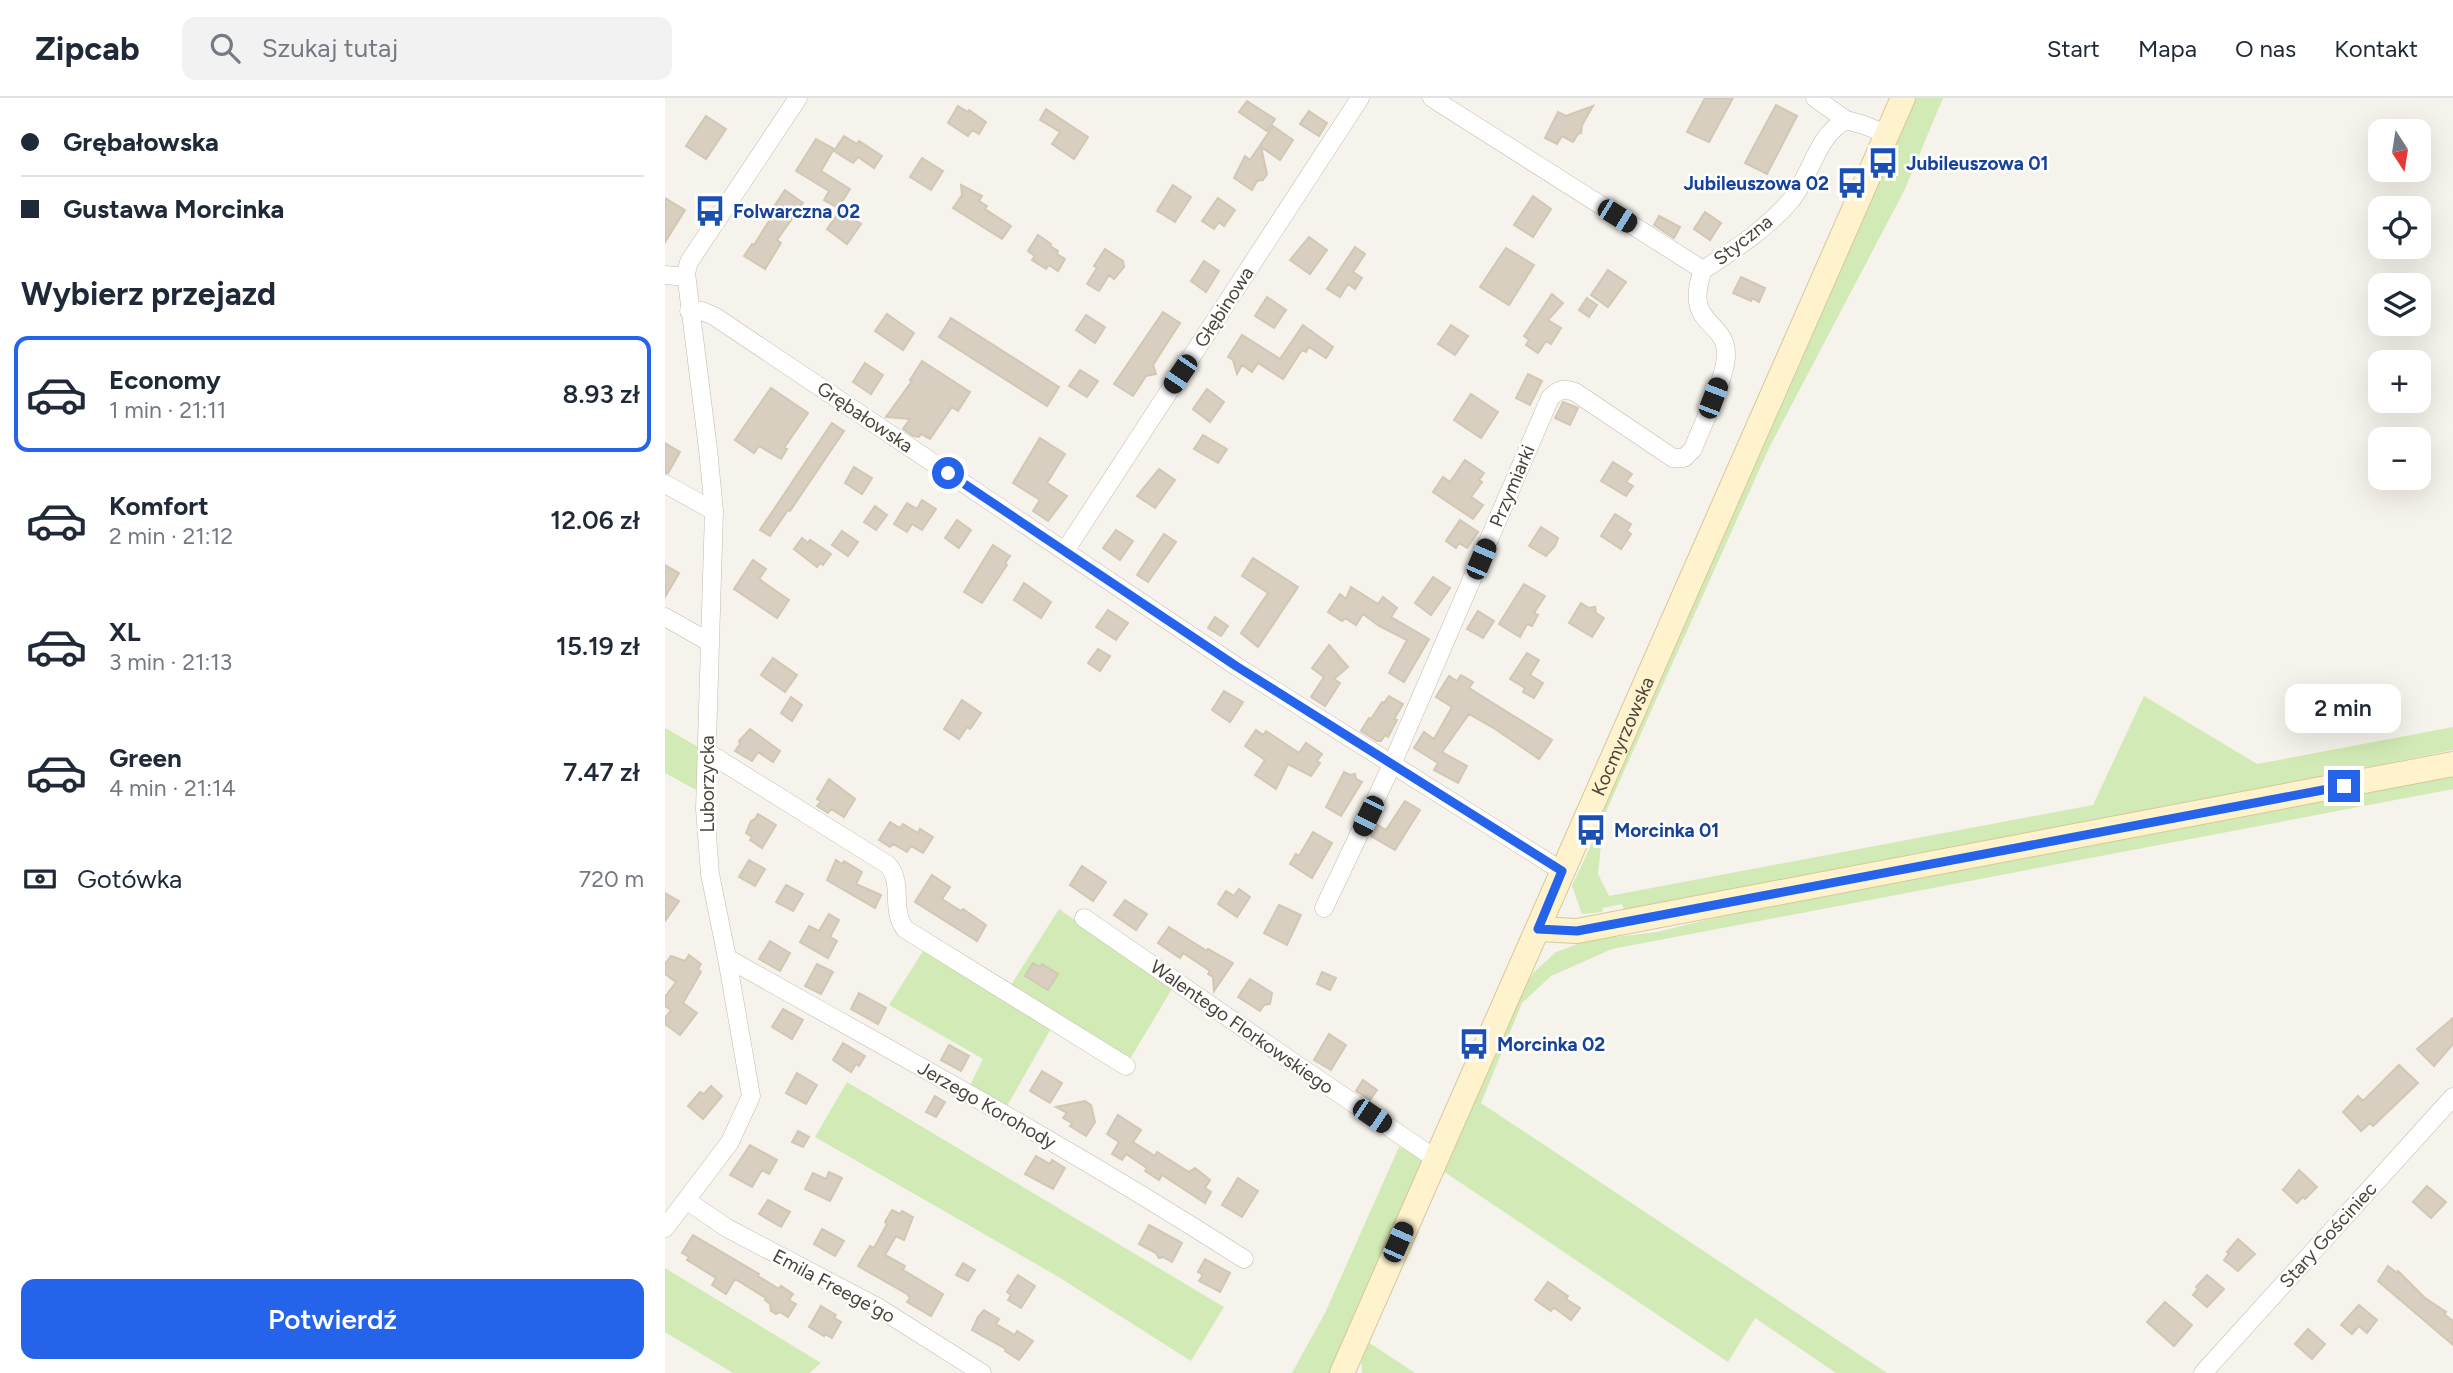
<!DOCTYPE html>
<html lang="pl">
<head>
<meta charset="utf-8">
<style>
  :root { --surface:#fff; --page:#f2f2f3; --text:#1f2937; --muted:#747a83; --line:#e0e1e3; --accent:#2563eb }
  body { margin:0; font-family:Figtree,sans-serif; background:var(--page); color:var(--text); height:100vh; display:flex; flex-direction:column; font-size:26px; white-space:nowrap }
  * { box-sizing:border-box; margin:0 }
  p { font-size:23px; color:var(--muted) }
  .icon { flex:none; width:38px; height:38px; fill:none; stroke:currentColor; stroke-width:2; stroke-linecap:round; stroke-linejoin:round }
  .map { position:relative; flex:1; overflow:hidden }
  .drawer { display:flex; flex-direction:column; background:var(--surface); width:665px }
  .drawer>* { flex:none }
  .hud { display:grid; align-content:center; height:154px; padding:0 21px; background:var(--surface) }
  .needle { width:46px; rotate:168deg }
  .fabs { position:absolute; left:1703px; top:21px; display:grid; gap:14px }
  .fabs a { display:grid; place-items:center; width:63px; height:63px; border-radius:14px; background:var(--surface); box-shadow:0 7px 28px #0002; font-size:35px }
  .end { position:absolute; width:32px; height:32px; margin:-16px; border:9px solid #2563eb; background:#fff; box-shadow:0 0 0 4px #fff }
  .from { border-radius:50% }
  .bubble { position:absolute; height:49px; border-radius:14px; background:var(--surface); box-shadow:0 7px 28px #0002; font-size:23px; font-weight:600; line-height:49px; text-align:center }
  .car { position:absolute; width:21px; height:42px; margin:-21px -10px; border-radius:9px; box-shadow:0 0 5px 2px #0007; background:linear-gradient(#222 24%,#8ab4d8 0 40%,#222 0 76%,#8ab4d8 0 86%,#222 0) }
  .hud b { display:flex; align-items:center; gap:24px; height:66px; font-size:26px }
  .hud b+b { border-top:2px solid var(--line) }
  .hud i { width:18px; height:18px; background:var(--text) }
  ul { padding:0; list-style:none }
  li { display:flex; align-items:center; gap:21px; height:116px; margin:0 14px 10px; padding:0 7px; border:4px solid transparent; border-radius:14px }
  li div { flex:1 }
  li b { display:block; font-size:26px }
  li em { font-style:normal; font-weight:600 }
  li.current { border-color:var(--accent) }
  li>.icon { width:63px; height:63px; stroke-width:1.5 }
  h2 { padding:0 21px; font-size:32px; line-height:84px }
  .pay { display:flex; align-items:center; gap:18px; height:77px; padding:0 21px; font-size:26px }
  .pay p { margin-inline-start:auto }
  .button { display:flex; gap:14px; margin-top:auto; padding:14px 21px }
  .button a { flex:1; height:80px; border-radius:14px; background:var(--accent); color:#fff; font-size:28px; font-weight:600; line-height:80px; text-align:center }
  header { display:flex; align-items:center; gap:42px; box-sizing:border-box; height:98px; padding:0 35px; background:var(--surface); border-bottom:2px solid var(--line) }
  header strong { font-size:33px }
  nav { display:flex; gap:38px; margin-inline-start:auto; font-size:24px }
  .search { width:490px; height:63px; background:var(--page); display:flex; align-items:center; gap:18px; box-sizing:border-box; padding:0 24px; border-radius:14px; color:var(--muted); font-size:26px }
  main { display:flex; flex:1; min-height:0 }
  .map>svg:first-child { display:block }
  .green { fill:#d2eab5 }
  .building { fill:#d8cfc1; stroke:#d3c7b4; stroke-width:2 }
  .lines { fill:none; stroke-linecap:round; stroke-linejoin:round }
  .street-casing { stroke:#c2bbae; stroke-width:19 }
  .secondary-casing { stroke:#d6c79b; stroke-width:26 }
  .street { stroke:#fff; stroke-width:18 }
  .secondary { stroke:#fff3cd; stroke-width:24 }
  .route { stroke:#2563eb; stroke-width:9 }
  .labels { text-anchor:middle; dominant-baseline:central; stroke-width:5; stroke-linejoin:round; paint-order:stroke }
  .transit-label { font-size:19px; font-weight:bold; fill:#164399; stroke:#fff; text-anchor:start }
  .street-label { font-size:19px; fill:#4b4439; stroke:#fff }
</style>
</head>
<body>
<header>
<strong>Zipcab</strong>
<div class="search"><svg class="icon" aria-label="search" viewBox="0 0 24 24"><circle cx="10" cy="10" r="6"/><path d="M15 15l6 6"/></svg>Szukaj tutaj</div>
<nav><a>Start</a><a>Mapa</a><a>O nas</a><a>Kontakt</a></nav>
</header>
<main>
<section class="drawer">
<div class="hud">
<b><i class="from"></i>Grębałowska</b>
<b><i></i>Gustawa Morcinka</b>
</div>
<h2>Wybierz przejazd</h2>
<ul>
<li class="current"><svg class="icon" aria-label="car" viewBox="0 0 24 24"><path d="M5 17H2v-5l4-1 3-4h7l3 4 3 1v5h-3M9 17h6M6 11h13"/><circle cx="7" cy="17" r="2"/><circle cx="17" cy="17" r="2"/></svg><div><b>Economy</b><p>1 min · 21:11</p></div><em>8.93 zł</em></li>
<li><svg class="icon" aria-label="car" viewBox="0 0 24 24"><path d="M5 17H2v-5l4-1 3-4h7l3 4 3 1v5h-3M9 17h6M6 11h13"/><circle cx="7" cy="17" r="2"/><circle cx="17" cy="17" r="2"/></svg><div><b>Komfort</b><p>2 min · 21:12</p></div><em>12.06 zł</em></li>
<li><svg class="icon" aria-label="car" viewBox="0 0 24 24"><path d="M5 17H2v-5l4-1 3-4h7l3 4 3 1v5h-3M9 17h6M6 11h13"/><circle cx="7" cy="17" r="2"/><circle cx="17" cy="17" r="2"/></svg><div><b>XL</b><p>3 min · 21:13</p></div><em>15.19 zł</em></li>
<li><svg class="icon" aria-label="car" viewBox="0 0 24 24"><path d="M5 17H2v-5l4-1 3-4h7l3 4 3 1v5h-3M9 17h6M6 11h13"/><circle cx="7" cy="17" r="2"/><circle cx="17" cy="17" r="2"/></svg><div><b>Green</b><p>4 min · 21:14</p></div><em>7.47 zł</em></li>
</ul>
<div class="pay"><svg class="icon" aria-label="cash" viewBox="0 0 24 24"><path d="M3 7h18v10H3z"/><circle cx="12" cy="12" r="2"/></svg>Gotówka<p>720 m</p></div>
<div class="button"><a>Potwierdź</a></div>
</section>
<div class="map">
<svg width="1788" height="1275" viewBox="0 0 1788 1275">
  <rect width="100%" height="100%" fill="#f6f3ec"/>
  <!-- green -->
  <path class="green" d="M1247,0H1278L1239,93L1104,350L939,718L933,776L944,798L1428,707L1479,598L1592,666L1788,629V652L1417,727L959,813L957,806L938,810L937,814L917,816L907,788L939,719L937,716Z
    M0,630L35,650L33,693L0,675Z
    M1788,675V691L947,851L886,878L857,905L816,1005L1222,1275H1171L1090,1220L1063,1264L778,1073L848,910L868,875L891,854L924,842L992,834L1107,806Z
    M394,811L507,891L465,961L346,887Z
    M258,853L388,927L341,1010L304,989L318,961L224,907Z
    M182,984L559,1209L526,1263L392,1178L150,1039Z
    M734,1049L759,1059L665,1275H627L660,1215Z
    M0,1170L156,1265L144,1275H68L0,1234Z
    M703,1244L750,1275H697L696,1259Z"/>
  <!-- building -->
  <path class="building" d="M1040,0H1068L1044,44L1022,34Z
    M582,3L610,21L602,33L574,14Z
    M1111,7L1132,18L1102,76L1080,65Z
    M293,8L303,14L304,12L321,24L314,36L307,32L303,38L283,25Z
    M928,8L917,27L916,35L913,36L908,44L897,38L892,46L880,40L893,14L901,18Z
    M381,11L423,39L409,61L387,46L395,34L375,22Z
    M644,13L662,25L654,38L635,26Z
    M41,18L61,31L41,61L21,48Z
    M608,28L628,42L615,62L596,49L602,76L598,82L592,83L587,92L569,80L580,58L585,62Z
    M179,38L192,46L194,43L217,58L209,70L193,59L188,65L169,53Z
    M151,41L169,51L156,73L185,91L173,110L159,102L164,93L131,73Z
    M257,60L278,73L266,92L245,79Z
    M296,87L317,98L314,103L322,108L320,111L346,128L337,141L288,110L297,97Z
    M508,87L526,99L510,124L492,113Z
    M120,92L138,105L112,142L116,145L100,171L79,158L87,146L89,147L109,115L106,113Z
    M868,98L886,111L868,139L849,127Z
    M0,100L20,112L0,144Z
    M553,100L570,112L559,128L554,124L549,131L537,123Z
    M176,112L196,126L182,146L162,131Z
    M1040,114L1056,125L1045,142L1029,131Z
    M994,118L1015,129L1009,140L989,127Z
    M373,137L386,146L385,148L393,153L392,156L400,161L393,173L384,167L381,171L367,162L370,158L363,153Z
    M644,139L662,152L645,176L625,162Z
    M690,149L700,156L688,174L697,180L690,191L683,186L675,199L662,191Z
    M841,150L869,167L844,207L815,189Z
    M440,151L458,163L459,169L449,181L444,177L434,193L422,186L432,170L429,168Z
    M539,163L554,173L541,194L526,183Z
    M943,172L961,184L943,209L926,197Z
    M1076,179L1100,190L1094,204L1087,200L1086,203L1068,195Z
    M887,196L898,205L883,222L896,230L886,246L881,243L873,255L861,247L864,242L859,238Z
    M602,199L621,212L609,230L590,218Z
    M922,200L932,207L924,219L914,212Z
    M498,214L515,225L488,267L491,276L481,278L468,298L449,286Z
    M222,216L249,235L238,252L210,233Z
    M421,217L440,229L430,245L411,232Z
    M286,220L394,289L382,308L274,239Z
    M638,227L668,249L661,260L644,249L641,254L637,252L618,281L593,265L587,274L577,267L572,276L568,262L563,259L577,237L615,261Z
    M786,227L803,238L790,257L773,246Z
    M257,263L305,294L293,313L287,309L265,341L256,336L254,339L248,338L238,331L245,321L221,319L247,283L245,282Z
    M200,265L218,277L206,296L188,284Z
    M415,272L433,283L422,299L404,288Z
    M863,276L877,283L865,307L851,300Z
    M106,290L143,315L119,350L122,351L116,361L94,348L89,355L70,342Z
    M542,291L559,304L545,324L528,311Z
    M806,296L833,314L816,340L789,322Z
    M898,304L913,310L905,327L890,320Z
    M167,325L179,333L125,413L123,412L105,438L95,432Z
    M538,337L562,351L553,365L529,351Z
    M375,340L400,356L382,385L402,398L383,423L368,413L375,402L348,385Z
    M0,345L15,354L3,375H0Z
    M800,362L819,375L814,382L817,384L806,399L818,407L808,421L768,394L778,379L785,384Z
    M948,364L967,376L961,384L968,388L961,398L936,383Z
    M189,369L207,380L197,396L180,385Z
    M494,371L510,382L490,410L472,398Z
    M257,402L271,411L257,432L247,426L242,434L229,426L242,405L252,411Z
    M210,408L222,417L211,432L199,424Z
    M950,416L966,426L962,433L966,436L956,451L936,438Z
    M292,422L306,432L294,450L280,440Z
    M795,422L813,434L802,450L794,445L791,450L781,443Z
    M876,429L893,440L890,448L881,458L864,448Z
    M451,432L468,443L455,462L438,450Z
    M177,433L193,444L183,458L167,447Z
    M499,436L511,444L483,484L472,477Z
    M137,440L143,445L145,442L166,456L158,467L155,465L152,469L129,451Z
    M328,447L345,458L340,465L342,467L317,505L299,494Z
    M588,460L633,489L593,549L576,535L603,495L577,478Z
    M88,462L101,471L94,481L124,502L112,520L69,491Z
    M0,467L14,475L0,499Z
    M768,479L785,490L766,517L750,505Z
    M359,485L386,504L376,520L349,502Z
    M859,486L880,498L869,515L873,517L867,528L862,526L855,539L834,526Z
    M686,489L713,506L718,499L732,510L726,519L764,541L739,584L724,575L742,542L714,528L698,516L691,527L680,520L677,523L663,514L675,496L681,501Z
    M916,505L924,510L930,509L931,515L939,520L927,539L904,525Z
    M443,512L463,525L451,542L431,529Z
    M813,513L829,523L818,540L802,531Z
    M550,519L563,528L556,538L543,530Z
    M664,547L683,569L669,581L675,585L660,608L646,599L659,579L647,570Z
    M433,551L445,558L435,573L423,565Z
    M862,555L874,562L865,577L878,585L869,600L858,594L860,590L845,581Z
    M108,560L132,577L120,594L96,577Z
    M796,577L808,584L804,590L887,642L874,661L830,631L804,616L777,654L802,668L793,685L769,672L773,665L749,650L759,634L769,641L787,609L771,599L784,578L792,583Z
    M559,593L578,604L565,624L547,612Z
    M724,598L738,606L729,621L732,622L723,639L720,637L716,643H712L696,633L704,620L706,621L717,604L719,605Z
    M126,599L137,607L127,623L116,615Z
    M297,602L316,615L305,631L302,629L294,641L279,631Z
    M85,631L115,653L108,664L93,654L87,663L70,653L75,646L74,643Z
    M591,632L598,637L601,633L634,655L641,645L657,656L652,663L655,665L646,678L623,666L611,691L590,677L600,662L580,648Z
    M679,674L685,677L690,676L691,681L697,684L676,718L661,709Z
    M164,681L190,701L179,719L166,711L163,715L152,708L156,703L152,701Z
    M740,703L755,712L730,752L706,738L711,726L721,732Z
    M93,716L111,727L97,750L85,742L87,739L81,735L86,723L90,721Z
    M225,724L235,730L238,726L253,735L255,731L268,739L258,755L246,748L242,754L228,746L225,749L214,742Z
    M648,734L667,745L647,780L625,766L631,756L634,758Z
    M84,762L100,771L90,788L74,779Z
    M171,762L177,766L179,763L197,774L191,786L216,797L210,810L162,782Z
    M417,768L441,784L428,803L405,787Z
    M267,777L285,789L277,801L296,813L298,811L321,827L312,843L250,804Z
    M121,787L138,796L128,813L111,804Z
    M574,791L585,799L572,819L553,806L561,793L569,798Z
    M0,795L14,803L0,823Z
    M460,802L482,816L471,832L449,817Z
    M614,807L636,817L622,847L599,835Z
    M164,816L174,822L165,839L172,843L163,860L135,844L144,828L154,833Z
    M504,829L542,853L543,851L568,865L549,893L548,879L543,876L545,873L518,855L515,860L493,845Z
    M105,843L125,855L115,873L94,861Z
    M24,857L36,866L33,871L36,874L18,905L32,915L15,937L0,926V920L6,912L0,908V899L11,884L0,876V866L6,858L20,863Z
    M368,865L375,869L377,866L393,876L383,892L360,878Z
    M152,866L168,874L156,896L140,888Z
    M657,874L671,880L665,892L652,886Z
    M585,881L607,895L605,906L599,907L595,913L573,899Z
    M194,895L221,910L213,926L186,911Z
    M118,911L138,922L127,941L107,929Z
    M1788,920V946L1769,968L1752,951Z
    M664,936L681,947L666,972L649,962Z
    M178,945L200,958L194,968L191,966L186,974L168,962Z
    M284,947L304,958L296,973L276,962Z
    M1734,967L1753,985L1708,1028L1705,1025L1696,1033L1678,1014L1693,998L1698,1003Z
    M377,973L397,985L385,1005L365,993Z
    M132,975L152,987L141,1006L121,995Z
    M698,982L712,992L705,1002L691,993Z
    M46,988L57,998L38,1021L23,1008L35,994L39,996Z
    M270,998L280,1004L271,1019L261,1014Z
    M420,1003L426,1007L430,1024L421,1038L405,1028L407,1025L398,1020L402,1015L391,1009Z
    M453,1017L476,1032L468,1044L490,1058L492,1054L524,1074L530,1070L545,1082L540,1090L546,1094L540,1105L497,1077L494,1082L480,1073L482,1070L461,1056L457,1062L447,1056L454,1044L442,1036Z
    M133,1033L144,1039L138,1049L127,1044Z
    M85,1047L112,1062L104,1076L97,1072L87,1089L65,1077Z
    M371,1058L385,1066L387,1062L400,1070L388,1091L360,1076Z
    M1634,1072L1652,1089L1640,1101L1638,1099L1632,1105L1618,1092Z
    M164,1074L177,1080L165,1103L140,1091L148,1075L161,1081Z
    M573,1080L593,1093L577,1119L557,1107Z
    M1762,1088L1781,1104L1766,1120L1748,1104Z
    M103,1102L125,1114L116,1129L94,1116Z
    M227,1112L235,1116L237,1113L248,1119L239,1142L231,1138L220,1157L240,1168L238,1172L278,1196L266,1218L242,1204L245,1200L242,1196L193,1168L205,1148L209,1150L222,1126L220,1124Z
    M484,1127L517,1145L507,1164L498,1159L494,1160L491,1155L474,1146Z
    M157,1131L179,1143L170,1158L149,1146Z
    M28,1137L94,1176L93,1178L114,1191L116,1188L128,1196L124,1202L131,1206L123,1219L115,1214L111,1216L106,1213L105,1206L100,1202L101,1200L70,1181L61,1196L47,1187L51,1180L22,1162L24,1159L17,1155Z
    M1573,1141L1590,1156L1573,1173L1559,1162L1564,1155L1562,1154Z
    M540,1161L565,1175L555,1194L534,1183L538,1177L533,1174Z
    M298,1165L310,1172L303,1183L291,1177Z
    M1723,1168L1732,1175L1733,1173L1760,1200L1781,1214L1779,1216L1788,1223V1247L1713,1183Z
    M353,1177L370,1188L356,1210L343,1202L346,1197L342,1194Z
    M1542,1177L1559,1191L1542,1209L1528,1197L1533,1191L1531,1189Z
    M883,1184L903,1198L901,1201L915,1210L906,1222L891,1211L888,1210L886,1213L870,1202Z
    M1500,1204L1527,1227L1509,1248L1482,1224Z
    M1694,1207L1712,1222L1702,1235L1694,1228L1687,1236L1676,1227Z
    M156,1208L171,1217L169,1220L176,1224L167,1240L160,1236L159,1238L144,1229Z
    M319,1212L334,1221L331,1226L350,1237L352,1233L368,1243L354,1262L340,1253L341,1251L307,1232L313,1219Z
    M1643,1231L1660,1246L1647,1261L1630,1246Z"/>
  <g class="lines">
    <defs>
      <path id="street" d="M767,0L1038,172C1070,151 1102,131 1127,101C1146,77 1152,37 1181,22
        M1150,0L1181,22L1199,27L1221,36
        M0,177L20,179
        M24,213H37L49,218L571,568L897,773
        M0,386L49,413
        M400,453L695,0
        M0,519L44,544
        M42,654L223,767C239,785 225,812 240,831L461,968
        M659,810L725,671L885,300C894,291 899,290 910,294L1008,360H1019L1028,351C1037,327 1059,284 1061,259C1063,220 1017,230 1038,172
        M419,820L638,971L771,1061
        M62,860C236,958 411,1053 579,1161
        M21,1102L62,1130L214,1210L317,1275
        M0,1130L65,1044L86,998L62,860L45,776L40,711L49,413L43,351L21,175L24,164L133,0
        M1538,1275L1788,999"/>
      <g id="secondary">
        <path d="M873,831L912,833L1788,666"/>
        <path id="s1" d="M677,1275L1238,0"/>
      </g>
    </defs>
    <!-- street casing -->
    <use href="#street" class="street-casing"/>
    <!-- secondary casing -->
    <use href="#secondary" class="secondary-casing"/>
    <!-- street -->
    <use href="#street" class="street"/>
    <!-- secondary -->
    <use href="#secondary" class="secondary"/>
  </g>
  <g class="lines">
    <!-- route -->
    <path class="route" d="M283,375L571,568L897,773L873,831L912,833L1679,688"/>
  </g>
  <!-- icons -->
  <defs>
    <symbol id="bus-bare" viewBox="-9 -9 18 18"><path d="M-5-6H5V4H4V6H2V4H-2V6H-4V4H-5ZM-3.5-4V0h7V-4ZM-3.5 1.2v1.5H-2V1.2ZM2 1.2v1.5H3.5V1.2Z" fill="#1a4fb4" stroke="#fff" stroke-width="2.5" paint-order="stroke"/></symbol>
  </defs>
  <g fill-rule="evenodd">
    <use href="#bus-bare" x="1196" y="43" width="44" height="44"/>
    <use href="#bus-bare" x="1165" y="63" width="44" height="44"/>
    <use href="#bus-bare" x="23" y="91" width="44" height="44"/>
    <use href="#bus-bare" x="904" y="710" width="44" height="44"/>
    <use href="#bus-bare" x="787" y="924" width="44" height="44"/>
  </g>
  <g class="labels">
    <!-- transit labels -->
    <g class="transit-label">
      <text x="1241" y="65">Jubileuszowa 01</text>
      <text x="1164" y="85" text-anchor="end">Jubileuszowa 02</text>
      <text x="68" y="113">Folwarczna 02</text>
      <text x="949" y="732">Morcinka 01</text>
      <text x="832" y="946">Morcinka 02</text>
    </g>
    <!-- street labels -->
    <g class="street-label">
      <text transform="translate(1078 142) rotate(-38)">Styczna</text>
      <text transform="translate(559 209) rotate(-57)">Głębinowa</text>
      <text transform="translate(200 319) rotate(34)">Grębałowska</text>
      <text transform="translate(847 388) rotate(-67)">Przymiarki</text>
      <text stroke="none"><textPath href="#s1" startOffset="696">Kocmyrzowska</textPath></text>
      <text transform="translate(42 686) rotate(-90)">Luborzycka</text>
      <text transform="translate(577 929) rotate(35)">Walentego Florkowskiego</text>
      <text transform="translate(322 1007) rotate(30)">Jerzego Korohody</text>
      <text transform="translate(1663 1137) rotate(-48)">Stary Gościniec</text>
      <text transform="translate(169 1188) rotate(28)">Emila Freege'go</text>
    </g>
  </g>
</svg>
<div class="fabs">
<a><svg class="needle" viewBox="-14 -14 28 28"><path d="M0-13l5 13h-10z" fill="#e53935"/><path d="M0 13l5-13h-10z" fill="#747a83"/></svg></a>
<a><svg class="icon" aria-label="locate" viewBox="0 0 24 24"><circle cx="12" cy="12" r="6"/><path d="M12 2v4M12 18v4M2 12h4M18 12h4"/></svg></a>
<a><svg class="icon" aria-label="layers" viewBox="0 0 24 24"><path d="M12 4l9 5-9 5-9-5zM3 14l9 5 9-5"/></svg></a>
<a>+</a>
<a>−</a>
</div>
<i class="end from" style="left:283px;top:375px"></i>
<i class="end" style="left:1679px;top:688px"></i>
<div class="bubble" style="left:1620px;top:586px;width:116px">2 min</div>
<i class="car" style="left:952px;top:118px;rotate:122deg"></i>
<i class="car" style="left:515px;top:276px;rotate:214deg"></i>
<i class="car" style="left:1048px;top:300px;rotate:21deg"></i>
<i class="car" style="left:816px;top:461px;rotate:23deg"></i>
<i class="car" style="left:703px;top:718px;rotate:206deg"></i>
<i class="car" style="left:707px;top:1018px;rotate:124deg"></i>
<i class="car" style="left:733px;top:1144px;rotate:24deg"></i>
</div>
</main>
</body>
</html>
